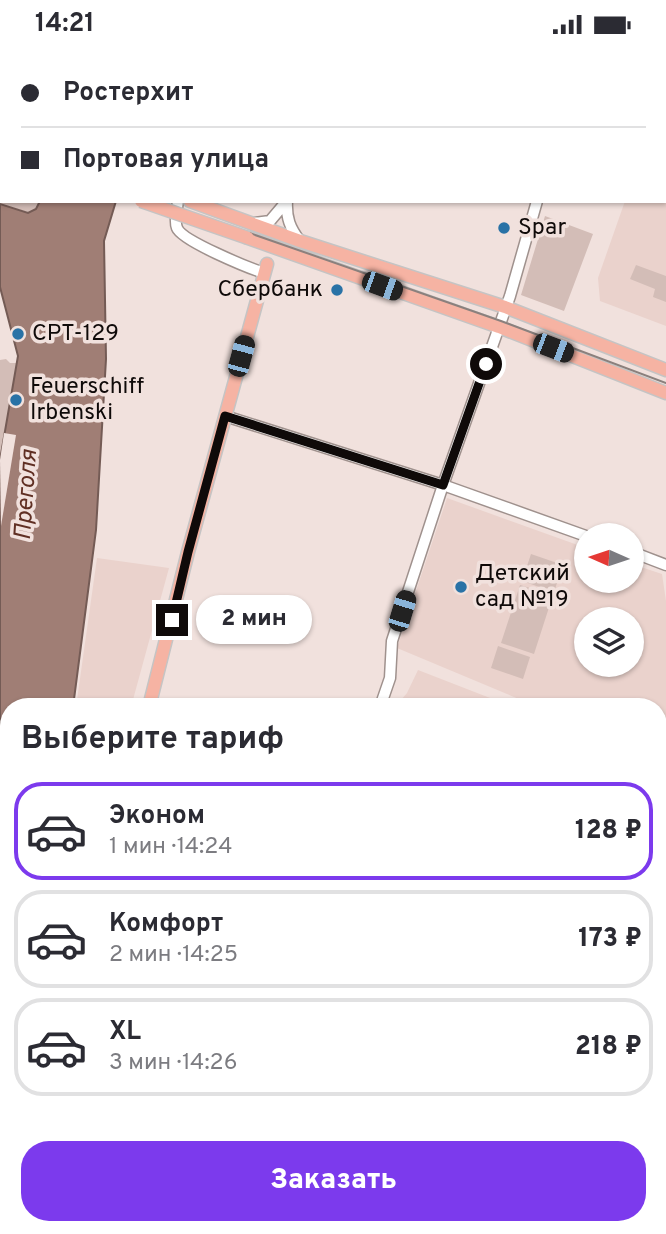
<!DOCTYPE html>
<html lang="ru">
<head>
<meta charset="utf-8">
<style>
  :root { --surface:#fff; --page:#f7f7f7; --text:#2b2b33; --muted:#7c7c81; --line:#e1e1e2; --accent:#7c3aed }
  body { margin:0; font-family:Overpass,sans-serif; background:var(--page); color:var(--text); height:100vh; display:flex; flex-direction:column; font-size:26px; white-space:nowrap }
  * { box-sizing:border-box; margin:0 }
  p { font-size:23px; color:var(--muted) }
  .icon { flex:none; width:38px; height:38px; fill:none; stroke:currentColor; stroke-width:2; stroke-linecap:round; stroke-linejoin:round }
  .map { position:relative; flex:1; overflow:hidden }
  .sheet { position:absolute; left:0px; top:649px; width:667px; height:537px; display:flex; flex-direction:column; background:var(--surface); border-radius:28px 28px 0 0; box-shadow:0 2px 5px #0004 }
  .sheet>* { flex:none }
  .banner { position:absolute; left:0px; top:0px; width:667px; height:154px; box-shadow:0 2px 5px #0004; display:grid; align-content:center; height:154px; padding:0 21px; background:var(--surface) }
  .needle { width:46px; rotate:273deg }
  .fabs { position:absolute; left:574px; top:474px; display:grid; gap:14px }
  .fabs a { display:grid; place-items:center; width:70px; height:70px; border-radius:50%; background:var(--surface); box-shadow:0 2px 5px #0004; font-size:35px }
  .end { position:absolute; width:32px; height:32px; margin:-16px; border:9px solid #0f0a09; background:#fff; box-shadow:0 0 0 4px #fff }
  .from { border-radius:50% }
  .bubble { position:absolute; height:49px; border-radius:24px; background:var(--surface); box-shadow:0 2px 5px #0004; font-size:23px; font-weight:800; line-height:49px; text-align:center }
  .car { position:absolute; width:21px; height:42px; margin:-21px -10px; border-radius:9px; box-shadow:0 0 5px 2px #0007; background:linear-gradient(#222 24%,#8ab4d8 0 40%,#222 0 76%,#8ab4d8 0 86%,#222 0) }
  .banner b { display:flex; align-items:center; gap:24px; height:66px; font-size:26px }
  .banner b+b { border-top:2px solid var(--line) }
  .banner i { width:18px; height:18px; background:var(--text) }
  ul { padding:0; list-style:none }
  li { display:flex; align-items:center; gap:21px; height:98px; margin:0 14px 10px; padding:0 7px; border:4px solid var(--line); border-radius:28px }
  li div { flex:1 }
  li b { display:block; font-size:26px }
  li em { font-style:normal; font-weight:800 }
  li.selected { border-color:var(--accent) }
  li>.icon { width:63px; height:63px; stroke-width:1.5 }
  h2 { padding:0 21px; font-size:32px; line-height:84px }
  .action { display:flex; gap:14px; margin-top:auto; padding:14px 21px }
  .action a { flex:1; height:80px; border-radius:28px; background:var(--accent); color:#fff; font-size:28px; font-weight:800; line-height:80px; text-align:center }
  .status { display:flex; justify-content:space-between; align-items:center; height:49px; padding:0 35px; background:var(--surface); direction:ltr }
  .status svg { height:19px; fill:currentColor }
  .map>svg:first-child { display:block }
  .built { fill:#ead2cc; fill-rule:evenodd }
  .green { fill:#d3bdb7 }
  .water { fill:#a07e75; stroke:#745b55; stroke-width:2 }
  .pier { fill:#f1e1dd }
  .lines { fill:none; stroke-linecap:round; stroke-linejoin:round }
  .minor-casing { stroke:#9f918d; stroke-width:13 }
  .major-casing { stroke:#c5c4c4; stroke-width:15 }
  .minor { stroke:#fff; stroke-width:10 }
  .major { stroke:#f6b3a3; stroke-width:12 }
  .tram { stroke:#8b807d; stroke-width:2 }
  .rail-casing { stroke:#8b807d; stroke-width:5 }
  .rail { stroke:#f1e1dd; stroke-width:2.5; stroke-dasharray:8; stroke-linecap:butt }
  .major-bridge-casing { stroke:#c5c4c4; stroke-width:15; stroke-linecap:butt }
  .major-bridge { stroke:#f6b3a3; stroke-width:12 }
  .route { stroke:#0f0a09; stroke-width:9 }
  .poi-dot { fill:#2972a6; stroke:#f1e1dd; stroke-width:2.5 }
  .labels { text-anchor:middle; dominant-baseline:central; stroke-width:7; stroke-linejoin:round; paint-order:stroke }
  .poi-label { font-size:23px; fill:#0f0a09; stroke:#f1e1dd; text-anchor:start }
  .water-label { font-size:24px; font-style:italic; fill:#602f23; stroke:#f1e1dd }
</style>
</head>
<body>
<div class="status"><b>14:21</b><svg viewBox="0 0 49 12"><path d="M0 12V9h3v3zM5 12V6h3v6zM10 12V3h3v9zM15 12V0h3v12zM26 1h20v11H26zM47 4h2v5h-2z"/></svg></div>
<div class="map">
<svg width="666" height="1185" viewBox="0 0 666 1185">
  <rect width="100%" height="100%" fill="#f1e1dd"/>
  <!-- built -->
  <path class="built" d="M665,39L666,40V277L600,252L598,229L625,152H665Z
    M447,449L586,499V532H632V515L662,525L666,552V677L658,674V658H538L397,599ZM586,570H632V616H586Z
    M97,509L169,519L131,658H76Z
    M418,621L513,658H395L407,644Z
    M658,734L666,737V867L658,863Z
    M658,983L666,990V1185H187L188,1178H658Z"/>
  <!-- green -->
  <path class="green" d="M0,0H85L2,2V152H40L36,160L31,164L0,155Z
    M545,167L593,185L564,262L521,246Z
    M636,216L666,227V253L653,248L655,240L630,230Z
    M6,310L10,314H17L0,411V311Z
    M531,505L563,516L554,543L522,532Z
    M520,536L553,546L534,605L501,594Z
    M498,597L530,608L523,630L491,619Z"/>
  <!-- water -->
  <path class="water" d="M40,152H116L104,192L106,310L96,481L73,658H9V1178H36L37,1185H0V411L18,307L0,238V155L28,164L36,160Z"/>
  <!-- pier -->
  <path class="pier" d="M4,384L16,386L1,477L0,411Z"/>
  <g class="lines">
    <defs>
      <path id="minor" d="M194,2V0
        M216,2H227
        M584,2V0
        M178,152C177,160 174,172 177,179C182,192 249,219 264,224
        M287,152C286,169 290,179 300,192
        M254,174L270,172L286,153
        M225,367L443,436L586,487
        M632,503L666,516
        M380,658L390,629L392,592L443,436L510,247L537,152"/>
      <path id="major" d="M0,88H2
        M0,104H2
        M190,152L300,192L505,258L666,321
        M248,189L499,278L666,344
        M149,658L188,503L267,215
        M110,1178L111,1185"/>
    </defs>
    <!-- minor casing -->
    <use href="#minor" class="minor-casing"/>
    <!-- major casing -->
    <use href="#major" class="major-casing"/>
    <!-- minor -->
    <use href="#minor" class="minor"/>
    <!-- major -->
    <use href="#major" class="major"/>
    <!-- tram -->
    <path class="tram" d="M0,98H2
      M158,152L501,272L666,334"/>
    <defs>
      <path id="rail" d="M658,942L666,949
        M658,991L666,998
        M658,1037L666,1040
        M658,1076L666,1078
        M658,1091L666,1094
        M658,1144L666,1148
        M658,1168H666
        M588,1185L610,1178"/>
    </defs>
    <!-- rail casing -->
    <use href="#rail" class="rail-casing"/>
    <!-- rail -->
    <use href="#rail" class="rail"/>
    <defs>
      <path id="major-bridge" d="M141,152L248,189"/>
    </defs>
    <!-- major-bridge casing -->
    <use href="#major-bridge" class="major-bridge-casing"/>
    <!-- major-bridge -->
    <use href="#major-bridge" class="major-bridge"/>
  </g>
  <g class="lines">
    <!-- route -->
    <path class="route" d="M172,571L188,503L225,367L443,436L486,315"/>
  </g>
  <!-- markers -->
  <g class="poi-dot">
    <circle cx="504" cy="179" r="7"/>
    <circle cx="337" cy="241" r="7"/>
    <circle cx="18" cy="285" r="7"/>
    <circle cx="16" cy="351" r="7"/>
    <circle cx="461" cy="538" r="7"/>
  </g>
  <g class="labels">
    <!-- poi labels -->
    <g class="poi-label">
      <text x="518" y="179">Spar</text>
      <text x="323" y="241" text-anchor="end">Сбербанк</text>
      <text x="32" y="285">СРТ-129</text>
      <text x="30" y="338">Feuerschiff<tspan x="30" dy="26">Irbenski</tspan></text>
      <text x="475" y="525">Детский<tspan x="475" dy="26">сад №19</tspan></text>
    </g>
    <!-- water labels -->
    <g class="water-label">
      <text transform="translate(27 446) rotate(-86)">Преголя</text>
    </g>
  </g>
</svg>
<div class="fabs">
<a><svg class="needle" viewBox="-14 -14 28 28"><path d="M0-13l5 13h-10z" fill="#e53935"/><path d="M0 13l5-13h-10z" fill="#7c7c81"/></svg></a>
<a><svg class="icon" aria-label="layers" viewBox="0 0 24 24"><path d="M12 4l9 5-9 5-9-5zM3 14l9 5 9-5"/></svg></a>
</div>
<i class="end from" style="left:486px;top:315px"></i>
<i class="end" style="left:172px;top:571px"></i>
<div class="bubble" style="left:196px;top:546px;width:116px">2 мин</div>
<i class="car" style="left:382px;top:237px;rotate:110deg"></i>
<i class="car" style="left:553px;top:299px;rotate:111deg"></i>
<i class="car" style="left:241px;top:307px;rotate:15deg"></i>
<i class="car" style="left:402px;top:562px;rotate:17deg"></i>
<div class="banner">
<b><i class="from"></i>Ростерхит</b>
<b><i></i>Портовая улица</b>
</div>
<section class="sheet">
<h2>Выберите тариф</h2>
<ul>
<li class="selected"><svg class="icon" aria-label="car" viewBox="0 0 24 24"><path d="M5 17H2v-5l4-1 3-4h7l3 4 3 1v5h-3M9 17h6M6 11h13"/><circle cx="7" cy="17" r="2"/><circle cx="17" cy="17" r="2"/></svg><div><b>Эконом</b><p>1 мин · 14:24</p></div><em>128 ₽</em></li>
<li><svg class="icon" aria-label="car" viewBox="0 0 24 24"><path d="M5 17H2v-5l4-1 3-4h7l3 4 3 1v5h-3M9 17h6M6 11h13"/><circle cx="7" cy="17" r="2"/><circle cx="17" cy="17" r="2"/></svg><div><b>Комфорт</b><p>2 мин · 14:25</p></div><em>173 ₽</em></li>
<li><svg class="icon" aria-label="car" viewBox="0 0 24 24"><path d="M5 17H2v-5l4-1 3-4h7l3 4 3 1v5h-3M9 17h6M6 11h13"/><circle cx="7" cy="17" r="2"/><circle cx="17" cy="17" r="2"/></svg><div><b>XL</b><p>3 мин · 14:26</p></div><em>218 ₽</em></li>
</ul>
<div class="action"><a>Заказать</a></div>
</section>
</div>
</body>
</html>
